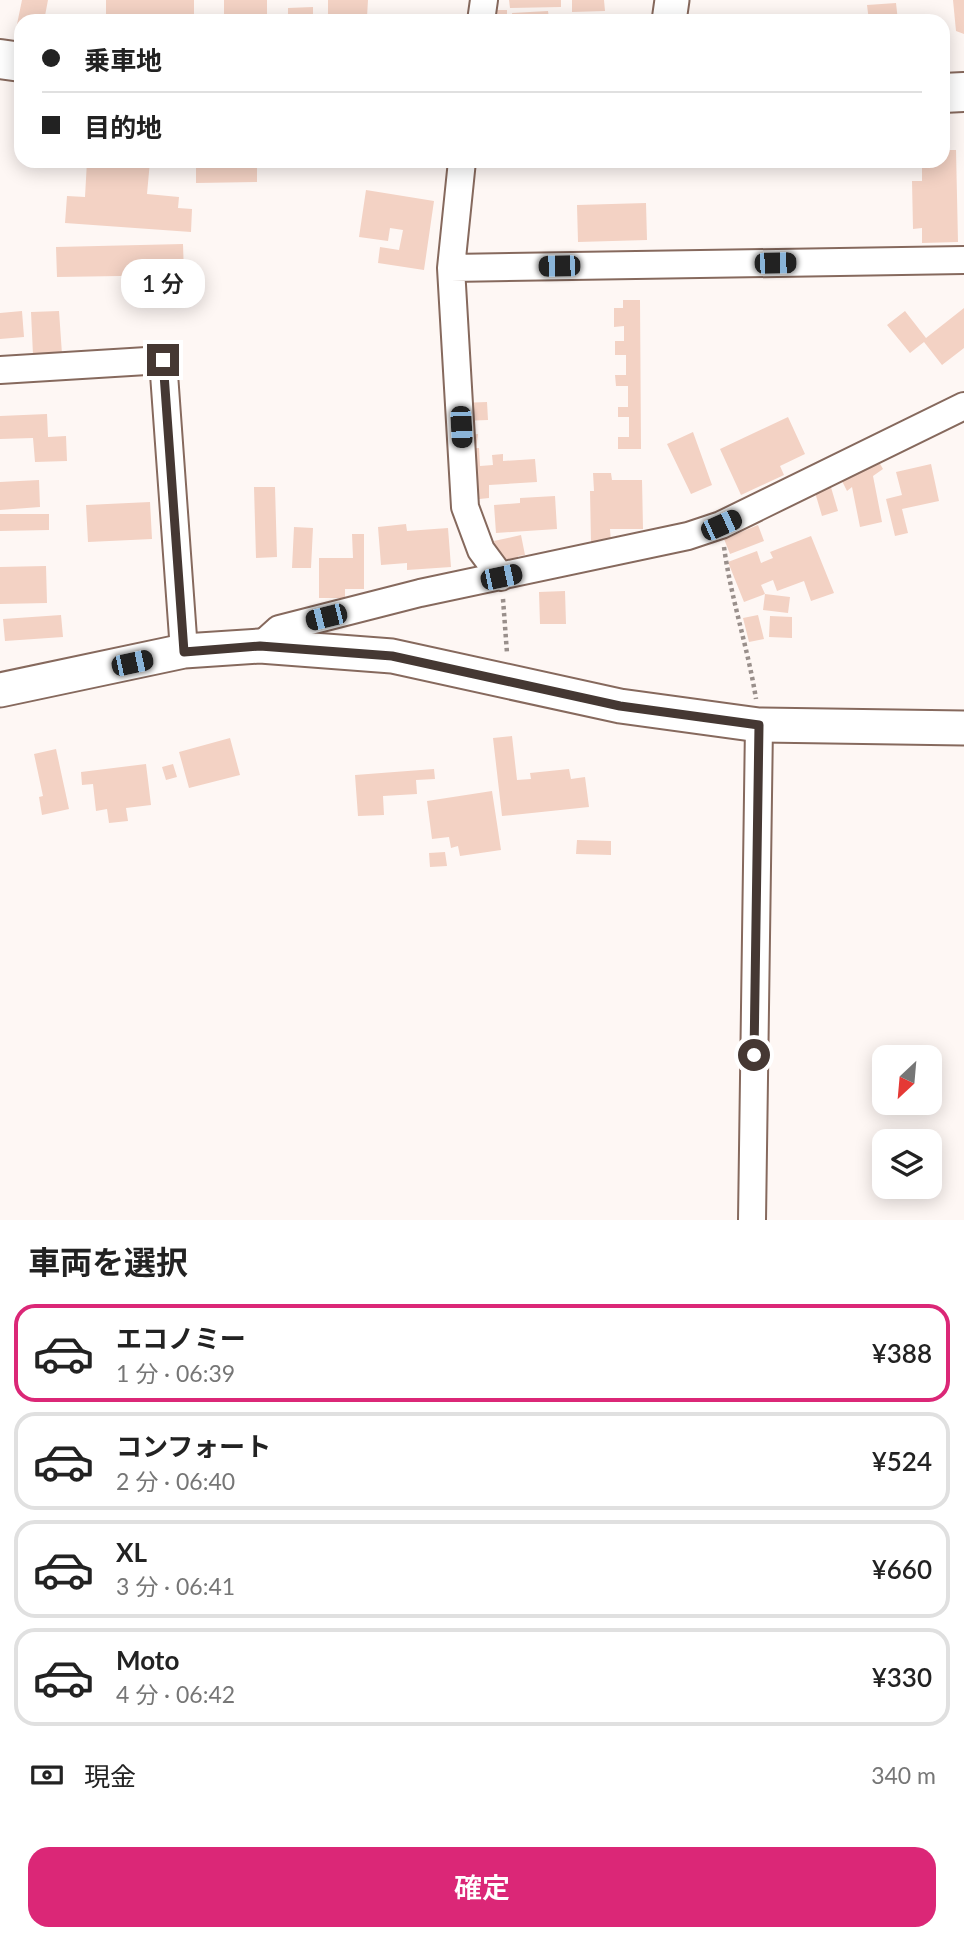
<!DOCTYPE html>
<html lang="ja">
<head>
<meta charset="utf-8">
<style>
  :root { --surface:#fff; --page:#f6f6f6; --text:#222; --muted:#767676; --line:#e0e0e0; --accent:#db2777 }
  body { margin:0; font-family:Lato,"Noto Sans JP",sans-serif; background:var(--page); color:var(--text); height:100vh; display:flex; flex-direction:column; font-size:26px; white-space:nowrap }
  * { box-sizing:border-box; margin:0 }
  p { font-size:23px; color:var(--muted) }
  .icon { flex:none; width:38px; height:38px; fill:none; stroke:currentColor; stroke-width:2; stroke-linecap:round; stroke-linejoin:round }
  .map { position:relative; height:1220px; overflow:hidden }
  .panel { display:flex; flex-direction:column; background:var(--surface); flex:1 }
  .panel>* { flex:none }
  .hud { position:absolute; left:14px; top:14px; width:936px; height:154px; border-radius:21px; box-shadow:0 4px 18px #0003; display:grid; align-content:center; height:154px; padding:0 28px; background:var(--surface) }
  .needle { width:46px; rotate:206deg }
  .buttons { position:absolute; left:872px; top:1045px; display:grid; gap:14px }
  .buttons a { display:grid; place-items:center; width:70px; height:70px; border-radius:14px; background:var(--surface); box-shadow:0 4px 18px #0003; font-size:35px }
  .end { position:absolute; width:32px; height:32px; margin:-16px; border:9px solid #453833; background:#fff; box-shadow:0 0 0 4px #fff }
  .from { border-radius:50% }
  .bubble { position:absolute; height:49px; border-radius:21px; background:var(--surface); box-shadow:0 4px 18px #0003; font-size:23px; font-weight:600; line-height:49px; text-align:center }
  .car { position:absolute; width:21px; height:42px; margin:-21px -10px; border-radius:9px; box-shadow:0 0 5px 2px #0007; background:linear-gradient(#222 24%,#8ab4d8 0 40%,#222 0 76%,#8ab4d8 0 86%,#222 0) }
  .hud b { display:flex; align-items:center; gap:24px; height:66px; font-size:26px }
  .hud b+b { border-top:2px solid var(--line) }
  .hud i { width:18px; height:18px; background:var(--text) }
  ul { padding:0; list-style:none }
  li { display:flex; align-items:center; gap:21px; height:98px; margin:0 14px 10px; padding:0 14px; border:4px solid var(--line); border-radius:21px }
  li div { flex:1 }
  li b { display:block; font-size:26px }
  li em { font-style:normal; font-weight:600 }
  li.on { border-color:var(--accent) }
  li>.icon { width:63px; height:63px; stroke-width:1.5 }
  h2 { padding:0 28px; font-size:32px; line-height:84px }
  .pay { display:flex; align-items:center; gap:18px; height:77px; padding:0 28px; font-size:26px }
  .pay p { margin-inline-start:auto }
  .action { display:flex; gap:14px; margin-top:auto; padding:14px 28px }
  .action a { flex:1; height:80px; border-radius:21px; background:var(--accent); color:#fff; font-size:28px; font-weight:600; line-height:80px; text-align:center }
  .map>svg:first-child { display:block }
  .building { fill:#f3d2c4 }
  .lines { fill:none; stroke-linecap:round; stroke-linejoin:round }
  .minor-casing { stroke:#86695d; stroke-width:30 }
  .tertiary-casing { stroke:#86695d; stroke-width:37 }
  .trunk-casing { stroke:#86695d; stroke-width:42 }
  .path { stroke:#998f8b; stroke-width:4.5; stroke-dasharray:3.5 3.5; stroke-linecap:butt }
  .minor { stroke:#fff; stroke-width:26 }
  .tertiary { stroke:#fff; stroke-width:33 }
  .trunk { stroke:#fff; stroke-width:38 }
  .route { stroke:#453833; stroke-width:9 }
</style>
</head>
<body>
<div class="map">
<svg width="964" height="1220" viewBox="0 0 964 1220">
  <rect width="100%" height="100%" fill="#fef7f4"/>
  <!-- building -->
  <path class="building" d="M22,0H48L44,21H21V35L15,34Z
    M106,0H194V21H106Z
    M224,0H267V21H224Z
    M328,0H368L367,17L328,16Z
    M509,0H561V7L510,8Z
    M572,0H604L605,11L572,12Z
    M953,0H964V34L956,31Z
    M896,3L898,21H869L867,5Z
    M313,7V21H288V8Z
    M493,10H507V21H493Z
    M548,11L549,18L570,16V21H513L512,13Z
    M943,150H956L958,242L922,243V228L913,229L912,181H922V161H943Z
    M87,161H150L147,194L179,197L178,208L192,209L191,232L65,223L67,196L85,197Z
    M196,161H257V182L196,183Z
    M349,161H378V168L349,166Z
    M366,190L434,201L424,270L378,263L380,247L399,250L403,230L390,228L388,241L359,237Z
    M646,203L647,240L578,242L577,205Z
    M183,244L184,275L57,277L56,247Z
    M623,300H640L641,449H618V437H629V417H618V407H628V386H616L615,375H626V355H615V341H624V326L614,327V308H623Z
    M964,308V348L942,365L924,342L910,353L887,325L905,311L926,338Z
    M22,311L24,337L0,339V313Z
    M59,311L62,354L33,355L31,312Z
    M487,402L488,420L461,421L460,403Z
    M47,414L48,437L66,436L67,461L35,462L33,438L0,439V416Z
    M788,417L805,454L780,466L784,475L741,495L720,449Z
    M693,432L712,485L691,494L667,444Z
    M478,434L476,448H479L480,466L493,465L492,455L503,454V461L535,459L537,482L489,485V498L470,500L467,435Z
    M875,455L883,469L873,476L882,522L860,527L852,487L847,491L840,477Z
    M931,464L939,501L902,509L908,533L895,536L886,499L902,495L896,472Z
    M593,473H611L612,480H642L643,529H610L611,542H591L590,491H594Z
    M39,480L40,507L0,510V482Z
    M830,484L838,511L822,516L814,489Z
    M254,487H275L277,557L256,558Z
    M555,496L557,529L496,533L494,505L520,503V498Z
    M150,502L152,539L88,542L86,505Z
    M0,514H49V530L0,531Z
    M406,524L407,531L448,528L451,567L407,570V563L381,565L378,527Z
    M758,525L764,541L730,554L724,539Z
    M294,527L313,528L311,568H292Z
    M352,534H364V589H345V598H319V558H353Z
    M521,535L525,555L518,556L519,562L499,566L494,541Z
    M811,536L834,593L811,601L804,581L777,591L773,580L761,585L765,594L744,602L728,562L757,551L761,563L773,558L770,552Z
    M46,566L47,603L0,604V567Z
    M565,591L566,624H540L539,592Z
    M765,594L790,597L788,613L763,610Z
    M61,615L63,637L5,641L3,619Z
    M758,615L764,639L749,642L743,618Z
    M770,616L792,617V638L769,637Z
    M512,736L517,780L531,779L530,773L569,769L571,779L585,777L589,807L502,816L493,738Z
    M230,738L240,775L189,788L179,752Z
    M56,749L69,809L42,815L39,797L43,796L34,754Z
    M146,764L151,805L126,808L128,821L109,823L107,809L96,811L93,784L82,785L81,772Z
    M173,764L177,777L166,780L162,767Z
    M434,769L435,779L416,780L417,794L383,796L384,815L358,816L355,775Z
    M492,791L501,850L460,856L458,846L451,848L449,837L432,839L427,801Z
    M577,840L611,841V855L576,854Z
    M445,852L447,866L430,867L429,853Z"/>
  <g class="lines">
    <defs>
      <path id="minor" d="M481,21L484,0
        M462,161L451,268L964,260
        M451,268L465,507L481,550L501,577
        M0,370L163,360L184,651
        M260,646L279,629L420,593L688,536L721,525L964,406
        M752,1220L759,725"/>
      <path id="tertiary" d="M669,21L672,0
        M0,690L184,651L260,646L392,656L620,706L759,725L964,728"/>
      <path id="trunk" d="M0,59L21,62
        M943,93L964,92"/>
    </defs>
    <!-- minor casing -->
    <use href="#minor" class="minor-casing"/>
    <!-- tertiary casing -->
    <use href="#tertiary" class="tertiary-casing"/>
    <!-- trunk casing -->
    <use href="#trunk" class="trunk-casing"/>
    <!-- path -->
    <path class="path" d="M724,547C731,599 748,648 756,699
      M503,599L507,653"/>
    <!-- minor -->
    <use href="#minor" class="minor"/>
    <!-- tertiary -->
    <use href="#tertiary" class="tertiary"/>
    <!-- trunk -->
    <use href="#trunk" class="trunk"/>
  </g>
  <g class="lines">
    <!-- route -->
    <path class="route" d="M163,360L184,652L260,646L392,656L620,706L759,725L754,1055"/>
  </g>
</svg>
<div class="buttons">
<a><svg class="needle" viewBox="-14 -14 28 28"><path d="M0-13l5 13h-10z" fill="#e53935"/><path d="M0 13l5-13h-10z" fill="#767676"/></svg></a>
<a><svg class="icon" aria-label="layers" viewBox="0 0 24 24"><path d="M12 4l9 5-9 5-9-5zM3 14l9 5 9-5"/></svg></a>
</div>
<i class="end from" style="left:754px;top:1055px"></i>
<i class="end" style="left:163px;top:360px"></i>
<div class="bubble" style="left:121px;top:259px;width:84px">1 分</div>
<i class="car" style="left:775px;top:263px;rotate:89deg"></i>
<i class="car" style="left:559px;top:266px;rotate:269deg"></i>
<i class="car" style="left:461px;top:427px;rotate:177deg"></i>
<i class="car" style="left:721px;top:525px;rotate:66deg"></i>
<i class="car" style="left:501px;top:577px;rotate:78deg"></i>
<i class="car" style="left:326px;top:617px;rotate:256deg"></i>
<i class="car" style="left:132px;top:663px;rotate:78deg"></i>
<div class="hud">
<b><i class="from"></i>乗車地</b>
<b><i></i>目的地</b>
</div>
</div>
<section class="panel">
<h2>車両を選択</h2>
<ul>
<li class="on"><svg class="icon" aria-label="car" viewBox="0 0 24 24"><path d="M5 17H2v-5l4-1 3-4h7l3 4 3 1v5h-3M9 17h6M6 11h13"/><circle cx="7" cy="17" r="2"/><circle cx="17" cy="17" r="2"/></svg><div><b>エコノミー</b><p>1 分 · 06:39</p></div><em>¥388</em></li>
<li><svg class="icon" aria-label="car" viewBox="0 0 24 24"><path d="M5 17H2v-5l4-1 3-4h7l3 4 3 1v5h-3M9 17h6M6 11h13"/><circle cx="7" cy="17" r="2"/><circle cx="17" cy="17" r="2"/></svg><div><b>コンフォート</b><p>2 分 · 06:40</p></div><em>¥524</em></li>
<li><svg class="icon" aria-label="car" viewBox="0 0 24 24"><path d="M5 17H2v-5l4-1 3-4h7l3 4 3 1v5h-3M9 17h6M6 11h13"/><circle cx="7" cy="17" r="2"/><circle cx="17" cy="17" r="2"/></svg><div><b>XL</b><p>3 分 · 06:41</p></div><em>¥660</em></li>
<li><svg class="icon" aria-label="car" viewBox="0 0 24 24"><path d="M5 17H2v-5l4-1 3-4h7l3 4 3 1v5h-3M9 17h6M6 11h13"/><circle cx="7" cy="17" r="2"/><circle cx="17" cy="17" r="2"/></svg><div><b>Moto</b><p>4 分 · 06:42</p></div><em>¥330</em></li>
</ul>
<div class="pay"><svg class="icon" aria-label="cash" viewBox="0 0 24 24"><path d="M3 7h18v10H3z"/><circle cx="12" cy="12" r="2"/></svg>現金<p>340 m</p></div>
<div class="action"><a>確定</a></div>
</section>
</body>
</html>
